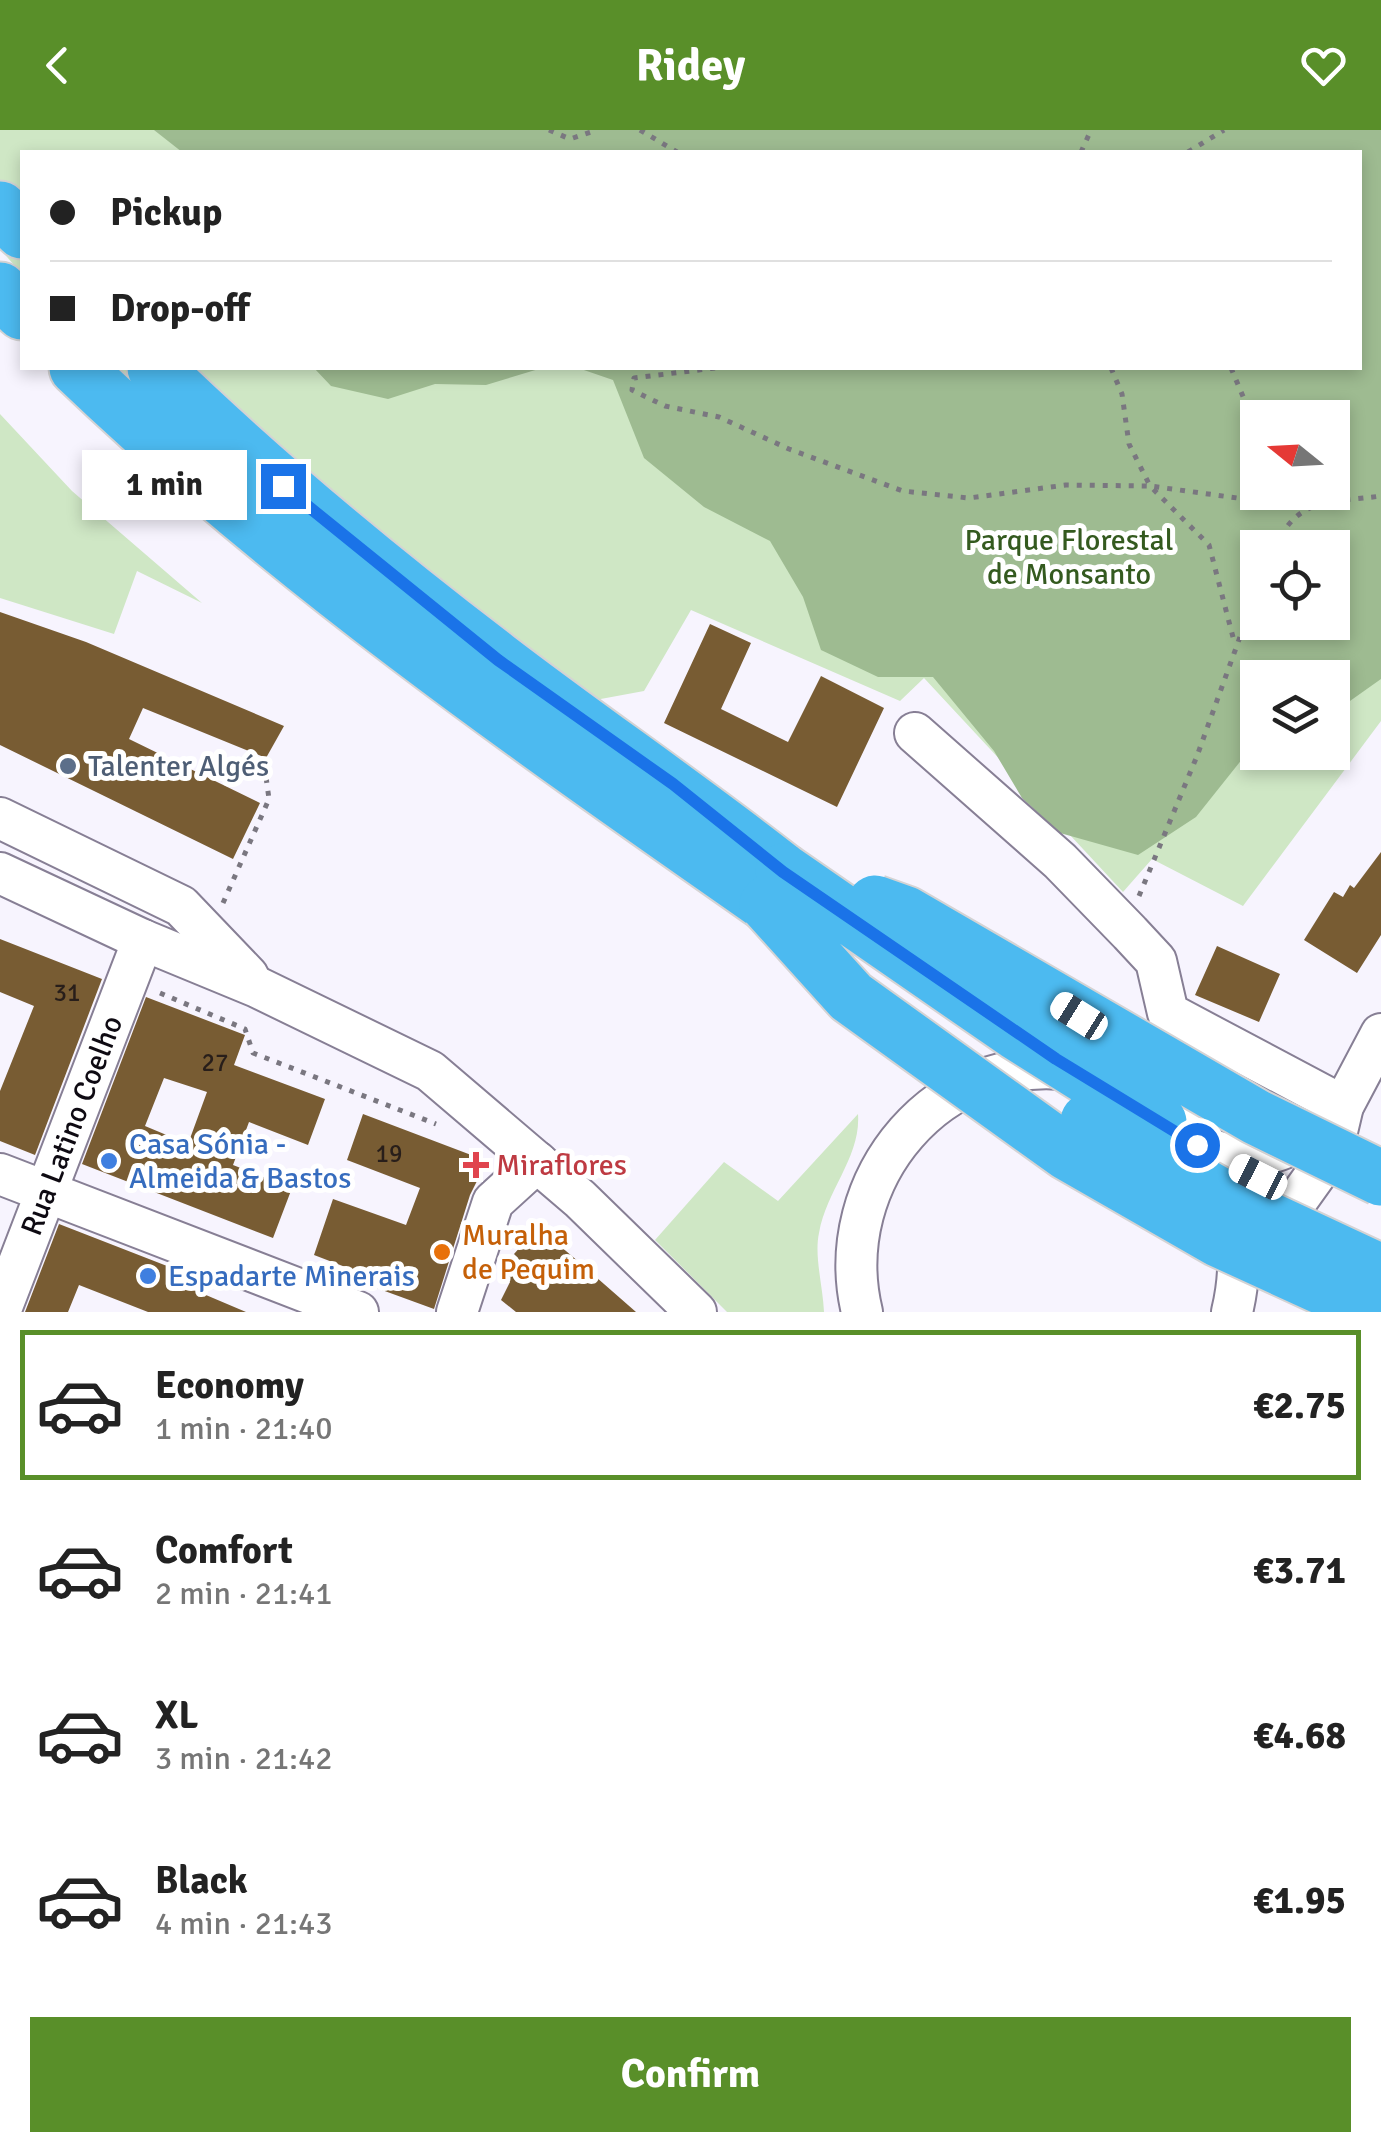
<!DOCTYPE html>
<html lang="en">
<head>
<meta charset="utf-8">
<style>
  :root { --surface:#fff; --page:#f2f2f2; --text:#222; --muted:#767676; --line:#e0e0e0; --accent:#598f29 }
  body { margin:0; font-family:Signika,sans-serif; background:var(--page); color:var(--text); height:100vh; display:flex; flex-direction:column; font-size:38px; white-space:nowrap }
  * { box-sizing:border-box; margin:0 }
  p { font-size:32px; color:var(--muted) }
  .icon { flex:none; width:55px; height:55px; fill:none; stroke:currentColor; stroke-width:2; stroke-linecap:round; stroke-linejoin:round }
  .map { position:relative; height:1182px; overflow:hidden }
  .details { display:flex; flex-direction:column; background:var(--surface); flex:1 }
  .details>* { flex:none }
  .banner { position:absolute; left:20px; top:20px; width:1342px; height:220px; border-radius:0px; box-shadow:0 5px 15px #0003; display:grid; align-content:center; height:220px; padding:0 30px; background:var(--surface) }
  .needle { width:65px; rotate:288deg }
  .fabs { position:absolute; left:1240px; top:270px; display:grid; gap:20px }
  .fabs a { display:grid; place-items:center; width:110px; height:110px; border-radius:0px; background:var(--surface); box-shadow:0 5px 15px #0003; font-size:50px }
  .end { position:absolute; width:45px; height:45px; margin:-22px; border:12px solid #1a73e8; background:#fff; box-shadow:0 0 0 5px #fff }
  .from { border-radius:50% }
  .bubble { position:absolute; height:70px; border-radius:0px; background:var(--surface); box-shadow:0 5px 15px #0003; font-size:32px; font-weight:700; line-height:70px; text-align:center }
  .car { position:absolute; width:30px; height:60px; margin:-30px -15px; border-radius:12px; box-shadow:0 0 8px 2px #0007; background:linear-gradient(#fff 24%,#345 0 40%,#fff 0 76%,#345 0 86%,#fff 0) }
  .banner b { display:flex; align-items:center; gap:35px; height:95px; font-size:38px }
  .banner b+b { border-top:2px solid var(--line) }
  .banner i { width:25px; height:25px; background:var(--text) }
  ul { padding:18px 0 0; list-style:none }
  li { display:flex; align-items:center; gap:30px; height:150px; margin:0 20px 15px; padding:0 10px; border:5px solid transparent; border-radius:0px }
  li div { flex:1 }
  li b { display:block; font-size:38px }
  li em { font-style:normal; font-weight:700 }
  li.current { border-color:var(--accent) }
  li>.icon { width:90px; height:90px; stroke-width:1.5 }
  .primary-button { display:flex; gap:20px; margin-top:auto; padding:20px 30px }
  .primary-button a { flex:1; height:115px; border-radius:0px; background:var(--accent); color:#fff; font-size:40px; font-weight:700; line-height:115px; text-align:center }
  header { display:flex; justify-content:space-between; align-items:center; height:130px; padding:0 30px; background:var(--accent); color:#fff; font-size:45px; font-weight:700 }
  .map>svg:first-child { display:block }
  .green { fill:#cfe7c5; fill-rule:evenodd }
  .forest { fill:#9ebb91; fill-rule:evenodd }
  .building { fill:#785c33; fill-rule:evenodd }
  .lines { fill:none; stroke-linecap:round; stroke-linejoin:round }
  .minor-casing { stroke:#877f95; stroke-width:44 }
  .highway-casing { stroke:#d4d3d4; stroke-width:59 }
  .path { stroke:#7a7780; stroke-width:5; stroke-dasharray:5 8; stroke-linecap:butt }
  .minor { stroke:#fff; stroke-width:40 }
  .highway { stroke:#4cbaf0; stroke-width:55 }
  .highway-bridge-casing { stroke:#d4d3d4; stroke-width:59; stroke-linecap:butt }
  .highway-bridge { stroke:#4cbaf0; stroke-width:55 }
  .route { stroke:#1a73e8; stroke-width:12 }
  .service-dot { fill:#5c6f8a; stroke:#fff; stroke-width:4 }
  .shop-dot { fill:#3f7fe0; stroke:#fff; stroke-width:4 }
  .health-dot { fill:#e0444e; stroke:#fff; stroke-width:4 }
  .food-dot { fill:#e8710a; stroke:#fff; stroke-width:4 }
  .labels { text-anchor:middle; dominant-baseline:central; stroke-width:10; stroke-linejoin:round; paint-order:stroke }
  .number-label { font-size:25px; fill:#281e1a }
  .park-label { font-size:30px; fill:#345a1f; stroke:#fff }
  .service-label { font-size:30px; fill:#4e5e75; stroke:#fff; text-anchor:start }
  .street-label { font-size:30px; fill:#0e0a12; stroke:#fff }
  .shop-label { font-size:30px; fill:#366cbe; stroke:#fff; text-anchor:start }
  .health-label { font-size:30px; fill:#be3a42; stroke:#fff; text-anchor:start }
  .food-label { font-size:30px; fill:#c56008; stroke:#fff; text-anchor:start }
</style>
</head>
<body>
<header><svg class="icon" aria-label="back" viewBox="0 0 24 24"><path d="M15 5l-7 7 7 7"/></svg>Ridey<svg class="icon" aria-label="heart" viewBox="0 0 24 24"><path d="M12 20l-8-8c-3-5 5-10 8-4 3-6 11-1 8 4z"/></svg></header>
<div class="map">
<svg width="1381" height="1182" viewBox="0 0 1381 1182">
  <rect width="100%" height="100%" fill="#f7f4fe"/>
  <!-- green -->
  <path class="green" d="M0,0H1381V591L1243,776L1152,729L1123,762L924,548L900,571L691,480L644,561L552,578L376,466L116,238H1360V22H22V144L0,119ZM1258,288H1332V362H1258ZM1258,418H1332V492H1258ZM1258,548H1332V622H1258Z
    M0,284L72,361L202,473L137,441L114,504L0,468Z
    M858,984C861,1027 827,1059 819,1103C814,1126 823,1157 824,1182H727L655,1110L724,1032L778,1071Z"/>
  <!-- forest -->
  <path class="forest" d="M154,0H1381V549L1333,583L1332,548H1258L1257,621L1243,628L1196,687L1138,725L1060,703L1022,668L994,621L933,547H878L821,520L803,467L770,411L704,377L644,328L613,250L578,238H1360V22H182ZM1258,288H1332V362H1258ZM1258,418H1332V492H1258Z
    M314,238H542L486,255L435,254L388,269L331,256Z"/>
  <!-- building -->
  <path class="building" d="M0,482L86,512L284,596L266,628L143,578L129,609L260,673L233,729L0,615Z
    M710,494L751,513L721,579L788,612L821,546L884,578L837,677L664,593Z
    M1381,722V805L1357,843L1304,810L1334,762L1343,767L1350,755L1354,758Z
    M0,809L102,849L35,1025L0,1011V961L34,876L0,862Z
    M1217,816L1280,844L1259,892L1195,865Z
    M146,867L245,905L234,935L325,969L308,1015L249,992L233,1035L292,1058L273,1108L82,1034ZM164,948L207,962L188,1014L145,996Z
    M363,984L487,1031L470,1065L434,1179L371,1156L374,1148L314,1125L333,1069L406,1095L420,1058L347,1030Z
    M59,1094L185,1143L180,1154L246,1182H148L79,1155L68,1182H25Z
    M538,1097L580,1133L636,1182H516L501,1170L510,1152L506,1149L515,1139L511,1136L518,1128L514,1124Z"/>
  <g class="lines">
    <defs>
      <g id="minor">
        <path d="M915,603L1060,731L1130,803L1156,831L1168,883L1343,976"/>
        <path d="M0,688L181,776L248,846"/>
        <path d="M0,743L143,810L257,857L430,941L580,1069L696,1182"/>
        <path d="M1143,963C1219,1011 1253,1095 1232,1182"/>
        <path d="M1202,1016C1241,1033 1280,1028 1313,1000"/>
        <path d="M0,1044L358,1182"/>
        <path d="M1257,1111L1291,1079L1321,1037L1335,1010L1343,976L1381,904"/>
        <path id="s1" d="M0,1182L143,810"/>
        <path d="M457,1182L493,1072L537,1032"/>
        <path d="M862,1182C830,1050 940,917 1079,941"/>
      </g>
      <path id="highway" d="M0,79L22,101
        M0,160L22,182
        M77,238C288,440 528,607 767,774
        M155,238C262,342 378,438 496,528C591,601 689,667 783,741"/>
    </defs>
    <!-- minor casing -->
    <use href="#minor" class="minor-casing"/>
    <!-- highway casing -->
    <use href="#highway" class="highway-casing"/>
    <!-- path -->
    <path class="path" d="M549,0L570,9L597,0
      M640,0L677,22
      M1081,22L1091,0
      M1188,22L1224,0
      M715,238L634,248L632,260L665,276L719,287L789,319L903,361L969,368L1066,355L1150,356L1209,415L1234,511
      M1111,238L1122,264L1129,314L1150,356L1303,377
      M1231,238L1258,302
      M1275,418C1297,366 1331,373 1381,366
      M1139,766L1197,626L1258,457
      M223,773L269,669L264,632
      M160,863L245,899L253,923L436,994"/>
    <!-- minor -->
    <use href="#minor" class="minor"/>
    <!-- highway -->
    <use href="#highway" class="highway"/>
    <defs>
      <path id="highway-bridge" d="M783,741L1016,902L1159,992
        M875,773L906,784L1256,987L1381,1048
        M767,774L851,867L1068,1023L1218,1109L1377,1182
        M1088,991L1235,1074L1381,1142"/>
    </defs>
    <!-- highway-bridge casing -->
    <use href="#highway-bridge" class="highway-bridge-casing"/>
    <!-- highway-bridge -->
    <use href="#highway-bridge" class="highway-bridge"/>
  </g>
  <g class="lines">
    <!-- route -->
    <path class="route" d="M283,356L498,530L673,654L783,742L1056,929L1197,1015"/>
  </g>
  <!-- markers -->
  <circle class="service-dot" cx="68" cy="636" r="10"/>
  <g class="shop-dot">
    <circle cx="109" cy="1031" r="10"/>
    <circle cx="148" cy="1146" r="10"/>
  </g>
  <path class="health-dot" d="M471 1020h10v10h10v10h-10v10h-10v-10h-10v-10h10z"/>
  <circle class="food-dot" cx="442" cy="1122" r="10"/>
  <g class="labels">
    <!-- number labels -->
    <g class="number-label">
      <text x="67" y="862">31</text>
      <text x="215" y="932">27</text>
      <text x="389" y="1023">19</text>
    </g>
    <!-- park labels -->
    <g class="park-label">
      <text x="1069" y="410">Parque Florestal<tspan x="1069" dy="34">de Monsanto</tspan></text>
    </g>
    <!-- service labels -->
    <g class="service-label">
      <text x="88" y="636">Talenter Algés</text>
    </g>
    <!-- street labels -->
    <g class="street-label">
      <text stroke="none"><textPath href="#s1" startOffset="200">Rua Latino Coelho</textPath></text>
    </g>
    <!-- shop labels -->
    <g class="shop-label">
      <text x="129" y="1014">Casa Sónia -<tspan x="129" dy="34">Almeida &amp; Bastos</tspan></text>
      <text x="168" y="1146">Espadarte Minerais</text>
    </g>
    <!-- health labels -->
    <g class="health-label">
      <text x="496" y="1035">Miraflores</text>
    </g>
    <!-- food labels -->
    <g class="food-label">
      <text x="462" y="1105">Muralha<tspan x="462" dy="34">de Pequim</tspan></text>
    </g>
  </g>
</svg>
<div class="fabs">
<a><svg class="needle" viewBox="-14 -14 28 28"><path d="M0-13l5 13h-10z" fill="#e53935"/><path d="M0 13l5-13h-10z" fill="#767676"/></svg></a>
<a><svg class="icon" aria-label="locate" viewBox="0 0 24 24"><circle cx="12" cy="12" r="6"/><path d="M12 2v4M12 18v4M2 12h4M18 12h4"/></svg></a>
<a><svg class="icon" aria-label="layers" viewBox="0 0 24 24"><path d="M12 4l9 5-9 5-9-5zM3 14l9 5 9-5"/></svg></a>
</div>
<i class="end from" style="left:1197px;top:1015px"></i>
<i class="end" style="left:283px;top:356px"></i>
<div class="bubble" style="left:82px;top:320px;width:165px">1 min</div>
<i class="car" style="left:1079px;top:886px;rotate:302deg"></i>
<i class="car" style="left:1258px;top:1047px;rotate:297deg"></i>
<div class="banner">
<b><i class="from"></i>Pickup</b>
<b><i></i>Drop-off</b>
</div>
</div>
<section class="details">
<ul>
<li class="current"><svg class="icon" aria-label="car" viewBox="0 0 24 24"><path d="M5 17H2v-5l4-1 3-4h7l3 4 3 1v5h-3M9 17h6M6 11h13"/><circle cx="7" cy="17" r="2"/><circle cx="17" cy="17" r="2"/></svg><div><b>Economy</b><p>1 min · 21:40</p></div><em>€2.75</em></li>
<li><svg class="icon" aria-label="car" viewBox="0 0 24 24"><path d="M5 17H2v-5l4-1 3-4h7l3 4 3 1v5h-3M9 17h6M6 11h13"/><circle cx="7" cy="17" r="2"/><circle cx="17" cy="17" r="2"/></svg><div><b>Comfort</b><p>2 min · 21:41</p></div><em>€3.71</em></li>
<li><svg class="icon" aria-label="car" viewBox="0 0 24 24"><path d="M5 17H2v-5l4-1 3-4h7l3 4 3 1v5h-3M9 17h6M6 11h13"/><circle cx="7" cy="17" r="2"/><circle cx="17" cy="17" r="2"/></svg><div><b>XL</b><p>3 min · 21:42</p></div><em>€4.68</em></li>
<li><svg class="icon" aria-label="car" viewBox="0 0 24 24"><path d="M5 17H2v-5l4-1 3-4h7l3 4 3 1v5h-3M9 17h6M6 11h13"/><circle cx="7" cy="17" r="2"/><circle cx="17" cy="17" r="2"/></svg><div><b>Black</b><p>4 min · 21:43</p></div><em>€1.95</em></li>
</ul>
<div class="primary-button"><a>Confirm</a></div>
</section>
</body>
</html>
